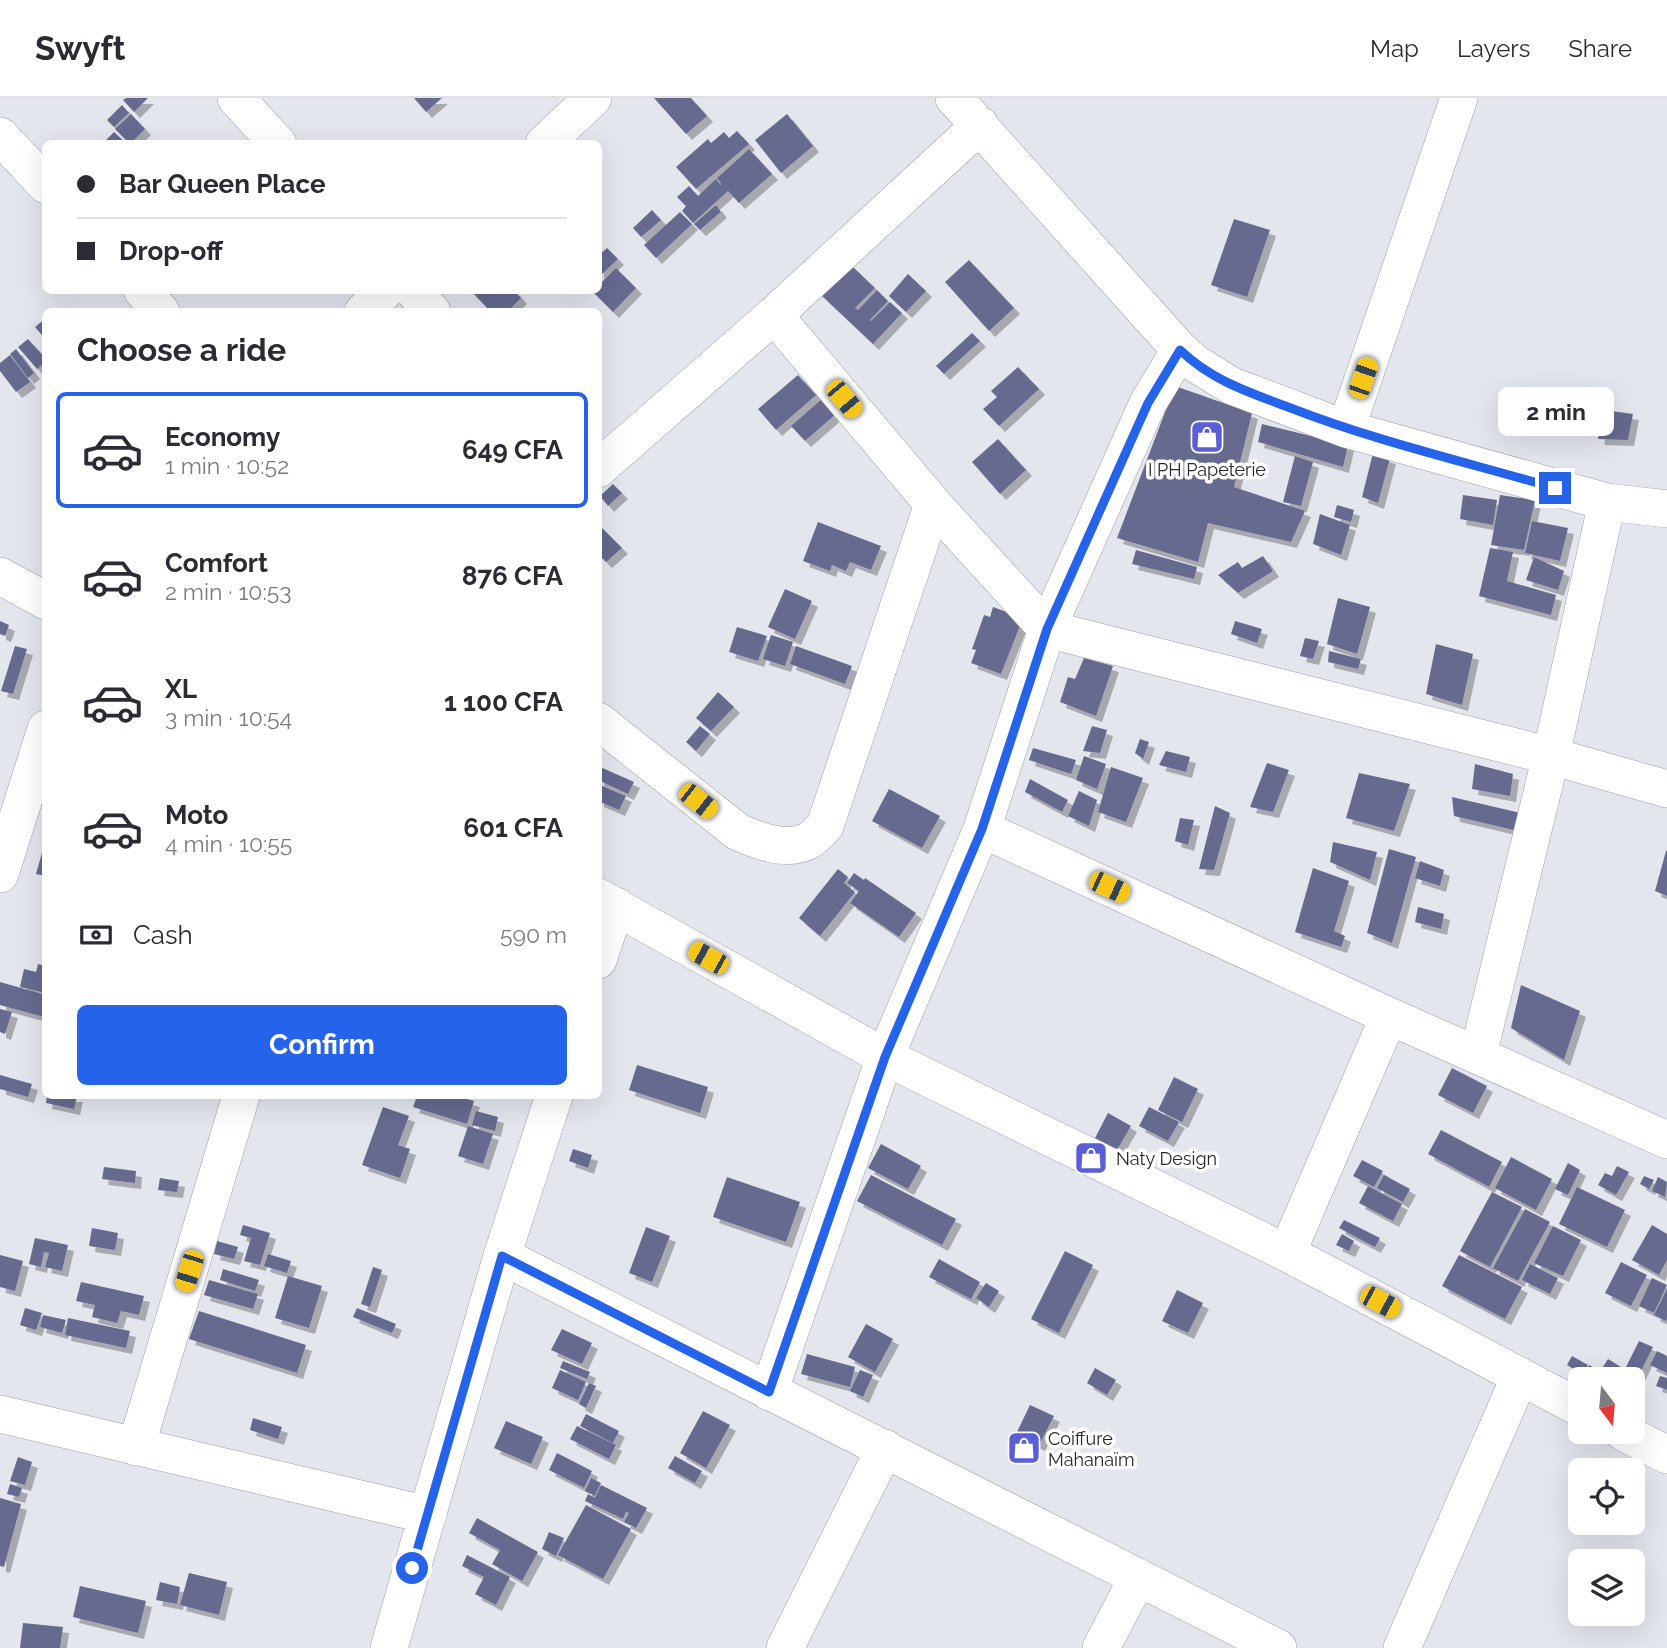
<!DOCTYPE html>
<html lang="en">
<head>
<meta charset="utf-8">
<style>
  :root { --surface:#fff; --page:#f7f7f7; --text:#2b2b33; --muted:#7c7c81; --line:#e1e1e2; --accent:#2563eb }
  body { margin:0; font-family:Raleway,sans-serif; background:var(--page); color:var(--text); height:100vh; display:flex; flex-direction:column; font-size:26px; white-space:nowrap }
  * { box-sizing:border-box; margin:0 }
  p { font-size:23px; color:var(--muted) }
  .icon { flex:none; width:38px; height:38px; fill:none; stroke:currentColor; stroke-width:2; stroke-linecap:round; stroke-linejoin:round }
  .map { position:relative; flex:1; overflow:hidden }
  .details { position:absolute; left:42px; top:210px; width:560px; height:791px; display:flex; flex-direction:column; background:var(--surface); border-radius:10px; box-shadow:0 7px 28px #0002 }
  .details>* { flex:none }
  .guide { position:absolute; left:42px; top:42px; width:560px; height:154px; border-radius:10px; box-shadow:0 7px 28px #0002; display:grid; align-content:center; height:154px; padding:0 35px; background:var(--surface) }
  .needle { width:46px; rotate:164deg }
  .fabs { position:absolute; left:1568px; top:1269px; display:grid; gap:14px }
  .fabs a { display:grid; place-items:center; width:77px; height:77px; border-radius:10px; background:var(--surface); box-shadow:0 7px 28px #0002; font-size:35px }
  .end { position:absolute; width:32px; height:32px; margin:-16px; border:9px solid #2563eb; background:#fff; box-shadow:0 0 0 4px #fff }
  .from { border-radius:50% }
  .bubble { position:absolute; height:49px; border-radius:10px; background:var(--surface); box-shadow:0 7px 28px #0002; font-size:23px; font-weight:700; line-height:49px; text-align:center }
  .car { position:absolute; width:21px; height:42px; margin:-21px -10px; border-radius:9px; box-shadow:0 0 5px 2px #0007; background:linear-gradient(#f5c518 24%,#345 0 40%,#f5c518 0 76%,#345 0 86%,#f5c518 0) }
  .guide b { display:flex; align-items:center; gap:24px; height:66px; font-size:26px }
  .guide b+b { border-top:2px solid var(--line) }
  .guide i { width:18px; height:18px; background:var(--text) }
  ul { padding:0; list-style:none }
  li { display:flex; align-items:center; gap:21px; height:116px; margin:0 14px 10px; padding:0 21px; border:4px solid transparent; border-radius:10px }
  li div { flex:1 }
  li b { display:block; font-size:26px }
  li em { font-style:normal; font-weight:700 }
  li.selected { border-color:var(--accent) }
  li>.icon { width:63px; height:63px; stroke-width:1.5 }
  h2 { padding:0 35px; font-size:32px; line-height:84px }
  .pay { display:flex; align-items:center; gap:18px; height:77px; padding:0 35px; font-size:26px }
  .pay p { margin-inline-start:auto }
  .cta { display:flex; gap:14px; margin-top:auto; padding:14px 35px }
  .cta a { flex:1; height:80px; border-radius:10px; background:var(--accent); color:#fff; font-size:28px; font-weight:700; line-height:80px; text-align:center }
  header { display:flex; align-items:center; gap:42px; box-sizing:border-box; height:98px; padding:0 35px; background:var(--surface); border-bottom:2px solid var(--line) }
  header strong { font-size:33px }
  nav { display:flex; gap:38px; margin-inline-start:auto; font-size:24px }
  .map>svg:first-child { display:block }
  .building { fill:#666b8f; filter:url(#shadow) }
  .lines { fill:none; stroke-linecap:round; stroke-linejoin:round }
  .minor-casing { stroke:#9fa0a8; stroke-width:38 }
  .minor { stroke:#fff; stroke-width:37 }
  .route { stroke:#2563eb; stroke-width:9 }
  .labels { text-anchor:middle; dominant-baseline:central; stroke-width:7; stroke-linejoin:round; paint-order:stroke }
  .poi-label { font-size:18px; fill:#29292c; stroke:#fff; text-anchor:start }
</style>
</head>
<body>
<header>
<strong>Swyft</strong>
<nav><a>Map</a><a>Layers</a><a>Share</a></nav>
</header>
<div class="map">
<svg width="1667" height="1550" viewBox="0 0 1667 1550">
  <defs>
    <filter id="shadow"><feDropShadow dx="6" dy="6" stdDeviation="0" flood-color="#0004"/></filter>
  </defs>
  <rect width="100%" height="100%" fill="#e4e6ee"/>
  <!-- building -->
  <path class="building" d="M126,0H148L134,14L123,2Z
    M414,0H442L426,14Z
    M654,0H691L707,18L686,36Z
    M122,7L129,15L114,29L107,22Z
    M131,16L145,31L130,46L115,31Z
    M787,16L813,48L781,75L755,42Z
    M737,33L749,46L696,91L676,69L708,41L711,45L724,34L729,40Z
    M114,34L127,46L104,44Z
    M749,51L772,76L739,105L728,93L693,125L682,113L686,108L677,99L689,88L698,98L716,81L722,88L717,80Z
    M716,107L721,114L700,132L694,126Z
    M652,112L661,122L641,139L633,130Z
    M680,114L692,126L656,160L644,147Z
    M1234,121L1270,132L1247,199L1211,187Z
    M607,150L618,161L598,180V158Z
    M969,162L1014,210L989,233L945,184Z
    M852,168L875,190L855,210L858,212L877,192L888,203L870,222L871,223L890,204L902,215L873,246L821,197L831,186L832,188Z
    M616,170L636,190L613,214L591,192H598V188Z
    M908,176L926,193L906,214L889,198Z
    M470,192H514L521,200L507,214H491Z
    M46,220V242L35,229Z
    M972,235L980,243L944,276L936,268Z
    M28,241L46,261V264L37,271L18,249Z
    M16,251L34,275L28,280L10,256Z
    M10,257L30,284L16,294L0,273V265Z
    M1018,269L1039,291L999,328L983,311L997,299L991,293Z
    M798,277L816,297L776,332L758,311Z
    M1175,288L1252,315L1234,389L1305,413L1291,444L1208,425L1198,464L1117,440Z
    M823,300L837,315L805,343L791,328Z
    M1604,312L1633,316L1628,342L1598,341Z
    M1262,326L1348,347L1343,369L1258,344Z
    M998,341L1026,372L1000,396L972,364Z
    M1373,355L1390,360L1378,405L1362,399Z
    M1295,358L1313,364L1301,408L1283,404Z
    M613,386L622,395L608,408L600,398Z
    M1463,397L1497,402L1493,427L1460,421Z
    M1500,397L1535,402L1524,452L1491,447Z
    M1337,407L1354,412L1351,424L1334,419Z
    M1320,416L1350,427L1341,457L1313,446Z
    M1532,423L1568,430L1560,463L1525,455Z
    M818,424L881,448L871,472L850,464L846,473L832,467L830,473L803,463Z
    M598,426L622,450L606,464L598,456Z
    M1490,450L1513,454L1507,483L1556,497L1551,517L1479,498Z
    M1136,452L1197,469L1194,481L1132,466Z
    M1263,458L1273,473L1238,495L1218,477L1238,464L1242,470Z
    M1534,459L1564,473L1558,492L1526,482Z
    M785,491L812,503L795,541L768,529Z
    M1338,500L1370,509L1357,556L1327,546Z
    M993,509L1023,520L1001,576L971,565L976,552L972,551L984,517L990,519Z
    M0,523L9,527L5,538L0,536Z
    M1235,523L1262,531L1257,545L1231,536Z
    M737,529L767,538L758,563L729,554Z
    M771,537L793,544L785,568L763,561Z
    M1305,540L1319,543L1313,561L1300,558Z
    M1436,546L1473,556L1462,607L1426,596Z
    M15,548L27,551L13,596L1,593Z
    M796,548L852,568L845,586L790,566Z
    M1329,553L1361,561L1358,571L1328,564Z
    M1084,560L1113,568L1096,618L1060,604L1068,579L1075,581Z
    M718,594L734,609L711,633L696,620Z
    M700,628L710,636L696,653L686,644Z
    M1092,628L1107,632L1100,655L1083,653Z
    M1140,641L1149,644L1143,661L1135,655Z
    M1033,650L1076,662L1071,676L1029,662Z
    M1166,653L1190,659L1186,674L1159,667Z
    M1084,658L1106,666L1097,691L1076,682Z
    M1267,665L1289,672L1273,714L1250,709Z
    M1475,666L1513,676L1510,698L1472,691Z
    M598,668L634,684L628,696L598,682Z
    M1111,669L1143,680L1126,724L1098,714Z
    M1359,675L1410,686L1394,733L1346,720Z
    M1030,681L1068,702L1062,714L1025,694Z
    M598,686L626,698L619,712L598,703Z
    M889,691L940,718L922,750L872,723Z
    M1079,693L1097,702L1089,728L1068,718Z
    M1452,699L1525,716L1518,733L1454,718Z
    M1215,708L1230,715L1214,772L1199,771Z
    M1180,720L1194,722L1188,747L1175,743Z
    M45,744H46V778L36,776Z
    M1333,744L1377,754L1370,782L1330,764Z
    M1389,751L1416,759L1392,845L1367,835Z
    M1666,753H1667V798L1655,793Z
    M1420,763L1444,772L1440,788L1415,780Z
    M1313,770L1349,783L1334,833L1345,838L1341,849L1295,834Z
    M838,771L848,779L844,785L855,794L820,838L799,820Z
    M854,775L864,782L865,780L916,815L899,839L850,805L859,793L847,785Z
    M1418,809L1444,816L1441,831L1415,824Z
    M38,866L46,868V895L20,889L24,871L36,874Z
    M0,884L46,897L44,919L0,907Z
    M1521,887L1580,913L1564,962L1511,930Z
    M0,911L12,914L5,936L0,934Z
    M637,967L708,989L700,1015L629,992Z
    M1452,970L1487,988L1473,1015L1438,997Z
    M0,977L32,986L28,999L0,991Z
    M1174,979L1198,991L1182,1024L1158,1012Z
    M47,998H77L74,1011L46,1005Z
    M417,998H456L474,1003L467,1026L413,1009Z
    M383,1009L409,1018L398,1047L410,1051L400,1080L362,1067Z
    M1149,1009L1179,1024L1168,1043L1139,1028Z
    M476,1013L498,1019L495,1033L472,1027Z
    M1108,1015L1131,1028L1117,1052L1095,1040Z
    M468,1028L493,1036L483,1066L458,1058Z
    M1441,1032L1502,1064L1489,1089L1428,1056Z
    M881,1046L921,1068L908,1091L868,1070Z
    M573,1051L592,1057L588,1070L569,1063Z
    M1511,1059L1552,1081L1536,1112L1495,1090Z
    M1362,1062L1383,1073L1374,1089L1353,1078Z
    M1568,1065L1580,1072L1568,1097L1555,1091Z
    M1617,1068L1629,1074L1616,1097L1598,1087L1605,1075L1612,1078Z
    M104,1069L136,1073L135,1085L102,1081Z
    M871,1077L956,1121L942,1147L857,1103Z
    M1384,1077L1410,1091L1403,1104L1377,1090Z
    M1644,1078L1654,1082L1649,1091L1640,1086Z
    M727,1079L800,1104L786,1144L713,1119Z
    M1658,1079L1667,1084L1665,1099L1652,1093Z
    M160,1080L179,1083L177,1094L158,1092Z
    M1368,1088L1402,1106L1393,1123L1359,1105Z
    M1577,1089L1625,1112L1607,1149L1559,1126Z
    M1492,1094L1522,1109L1490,1169L1460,1153Z
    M1525,1111L1550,1124L1518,1183L1493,1170Z
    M1344,1122L1380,1140L1375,1149L1339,1130Z
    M243,1127L270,1135L260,1167L244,1163L251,1140L240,1137Z
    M1652,1127L1667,1136V1162L1659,1177L1632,1162Z
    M1553,1128L1581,1142L1563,1178L1534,1165Z
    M646,1129L670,1138L652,1184L629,1175Z
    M92,1130L118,1135L115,1152L89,1148Z
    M1342,1136L1354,1143L1349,1153L1336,1147Z
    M35,1140L68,1147L62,1173L45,1169L49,1155L44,1154L41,1169L29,1166Z
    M217,1143L238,1149L234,1161L214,1156Z
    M1065,1153L1093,1167L1059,1235L1031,1221Z
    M268,1156L291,1163L287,1175L264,1168Z
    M0,1157L23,1163L15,1193L0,1189Z
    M1459,1157L1522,1189L1505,1221L1442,1188Z
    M939,1161L980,1184L971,1201L929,1179Z
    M1621,1164L1647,1177L1631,1208L1605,1195Z
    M1530,1166L1558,1180L1550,1196L1522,1182Z
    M373,1169L382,1172L370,1209L361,1206Z
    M223,1171L259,1182L255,1193L220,1182Z
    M288,1178L322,1188L309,1230L275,1220Z
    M1652,1180L1667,1187L1654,1215L1639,1208Z
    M209,1182L258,1196L253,1211L204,1197Z
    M81,1184L144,1198L139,1217L121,1213L117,1225L92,1219L95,1207L76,1203Z
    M986,1185L999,1193L989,1209L976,1200Z
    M1667,1191V1220L1666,1223L1654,1217Z
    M1177,1192L1203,1205L1188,1235L1162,1223Z
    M25,1210L42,1215L36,1232L20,1227Z
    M357,1210L396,1226L392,1235L353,1219Z
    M199,1213L306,1247L297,1275L189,1241Z
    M43,1217L66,1222L62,1235L40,1229Z
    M68,1220L130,1233L126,1250L65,1237Z
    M866,1226L893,1241L875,1274L848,1259Z
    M562,1231L592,1245L582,1266L551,1252Z
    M1639,1243L1653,1249L1639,1277L1625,1271Z
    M1657,1253L1667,1258V1275L1650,1267Z
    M807,1256L855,1269L850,1289L801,1276Z
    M1572,1258L1588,1267L1582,1276L1567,1267Z
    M1608,1261L1621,1269L1614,1280L1601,1272Z
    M563,1263L590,1274L587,1281L560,1270Z
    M1589,1267L1600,1273L1596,1279L1585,1274Z
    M1095,1270L1116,1282L1107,1297L1087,1285Z
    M560,1272L586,1284L578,1302L552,1290Z
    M860,1272L873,1277L863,1299L850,1293Z
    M1660,1278L1667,1280V1292L1656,1288Z
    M589,1285L596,1288L586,1310L579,1306Z
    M1030,1307L1054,1318L1039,1347L1016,1336Z
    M703,1313L730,1327L706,1370L680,1355Z
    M586,1316L619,1333L613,1345L580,1328Z
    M253,1320L282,1329L278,1341L250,1332Z
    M506,1323L543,1339L531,1366L494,1350Z
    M577,1328L616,1347L609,1361L570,1341Z
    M557,1355L592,1373L584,1390L549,1372Z
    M675,1358L702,1373L695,1385L668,1370Z
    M18,1359L32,1364L25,1387L10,1383Z
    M591,1380L601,1385L595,1398L585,1393Z
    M10,1386L22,1390L19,1399L7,1396Z
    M601,1387L647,1410L636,1430L624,1424L629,1415L626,1414L623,1421L585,1403L588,1396L595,1400Z
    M0,1400L21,1406L4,1469L0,1468Z
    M586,1407L631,1431L603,1481L558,1457Z
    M477,1420L538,1454L522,1483L492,1466L500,1452L469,1435Z
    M549,1434L564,1440L556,1458L542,1451Z
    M467,1457L510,1479L496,1507L475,1496L484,1479L462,1468Z
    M189,1475L227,1484L219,1517L180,1507Z
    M160,1484L180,1489L177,1506L156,1502Z
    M80,1488L146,1503L138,1535L73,1519Z
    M23,1525L63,1529L60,1550H20Z"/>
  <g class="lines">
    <defs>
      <path id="minor" d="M236,0L278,46
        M954,0L1180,252L1196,266L1232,288L1346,331L1607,404L1667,411
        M0,38L46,87
        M544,46L593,0
        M142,192L161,214
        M413,192L432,214
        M363,214L386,192
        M774,217L933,406L1047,531L1551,658L1667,691
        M1346,331L1459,0
        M598,371L774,217L980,27
        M0,478L46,503
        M598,623L738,734C758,743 786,754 808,743C814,740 820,733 825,728L933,406
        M982,731L1389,918L1667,1042
        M0,776L46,631
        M598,799L885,959L1287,1155L1580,1310
        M598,862L616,808
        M1478,957L1551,658L1607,404
        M1287,1155L1389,918
        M502,1158L1278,1550
        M769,1294L885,959L982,731L1047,531L1148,305L1180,252
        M0,1316L428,1417
        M1623,1334L1667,1357
        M136,1349L241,998
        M389,1550L502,1158L554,998
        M785,1550L885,1350
        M1101,1550L1138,1479
        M1402,1550L1520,1278"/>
    </defs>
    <!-- minor casing -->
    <use href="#minor" class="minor-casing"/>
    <!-- minor -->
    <use href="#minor" class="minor"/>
  </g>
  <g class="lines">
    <!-- route -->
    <path class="route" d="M412,1470L502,1158L769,1294L885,959L982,731L1047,531L1148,305L1180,252C1211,282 1248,294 1288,309C1375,343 1466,364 1555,390"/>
  </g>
  <!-- icons -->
  <defs>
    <symbol id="shop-square" viewBox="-11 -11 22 22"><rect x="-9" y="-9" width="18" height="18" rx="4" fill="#5a5fd7" stroke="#fff"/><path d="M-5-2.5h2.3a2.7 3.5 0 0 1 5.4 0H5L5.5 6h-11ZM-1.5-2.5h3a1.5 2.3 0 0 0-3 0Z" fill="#fff"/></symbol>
  </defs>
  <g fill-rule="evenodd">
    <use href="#shop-square" x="1188" y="320" width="38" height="38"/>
    <use href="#shop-square" x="1072" y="1041" width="38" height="38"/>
    <use href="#shop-square" x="1005" y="1331" width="38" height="38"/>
  </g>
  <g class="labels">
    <!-- poi labels -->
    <g class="poi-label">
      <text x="1207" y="371" text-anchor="middle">I PH Papeterie</text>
      <text x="1116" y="1060">Naty Design</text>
      <text x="1048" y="1340">Coiffure<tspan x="1048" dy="21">Mahanaïm</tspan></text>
    </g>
  </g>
</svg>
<div class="fabs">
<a><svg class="needle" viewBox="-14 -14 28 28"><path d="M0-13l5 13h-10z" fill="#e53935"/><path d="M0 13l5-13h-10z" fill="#7c7c81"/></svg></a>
<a><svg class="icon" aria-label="locate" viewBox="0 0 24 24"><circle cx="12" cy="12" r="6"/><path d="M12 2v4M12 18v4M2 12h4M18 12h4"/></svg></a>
<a><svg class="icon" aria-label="layers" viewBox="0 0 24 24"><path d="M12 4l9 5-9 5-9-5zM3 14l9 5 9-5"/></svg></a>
</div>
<i class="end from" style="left:412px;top:1470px"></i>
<i class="end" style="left:1555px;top:390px"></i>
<div class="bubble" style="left:1498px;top:289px;width:116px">2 min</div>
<i class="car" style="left:1363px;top:280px;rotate:19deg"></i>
<i class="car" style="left:844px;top:301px;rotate:140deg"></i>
<i class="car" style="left:698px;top:703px;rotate:128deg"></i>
<i class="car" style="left:1109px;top:789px;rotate:115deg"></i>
<i class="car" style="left:708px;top:860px;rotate:299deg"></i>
<i class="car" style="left:189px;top:1173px;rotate:197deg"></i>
<i class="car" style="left:1380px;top:1204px;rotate:118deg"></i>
<div class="guide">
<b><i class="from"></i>Bar Queen Place</b>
<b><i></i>Drop-off</b>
</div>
<section class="details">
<h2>Choose a ride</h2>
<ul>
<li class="selected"><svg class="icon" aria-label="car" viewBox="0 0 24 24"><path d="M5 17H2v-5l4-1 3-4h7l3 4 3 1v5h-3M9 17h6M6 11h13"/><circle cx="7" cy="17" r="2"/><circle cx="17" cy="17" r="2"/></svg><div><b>Economy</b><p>1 min · 10:52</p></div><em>649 CFA</em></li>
<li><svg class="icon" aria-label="car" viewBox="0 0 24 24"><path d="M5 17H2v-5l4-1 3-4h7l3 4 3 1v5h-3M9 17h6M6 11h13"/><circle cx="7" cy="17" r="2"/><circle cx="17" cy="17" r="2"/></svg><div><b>Comfort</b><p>2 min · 10:53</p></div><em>876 CFA</em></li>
<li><svg class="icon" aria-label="car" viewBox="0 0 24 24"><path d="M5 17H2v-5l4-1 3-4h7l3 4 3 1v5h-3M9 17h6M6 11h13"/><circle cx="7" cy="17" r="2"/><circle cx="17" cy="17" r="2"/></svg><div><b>XL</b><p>3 min · 10:54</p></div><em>1 100 CFA</em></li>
<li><svg class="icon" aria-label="car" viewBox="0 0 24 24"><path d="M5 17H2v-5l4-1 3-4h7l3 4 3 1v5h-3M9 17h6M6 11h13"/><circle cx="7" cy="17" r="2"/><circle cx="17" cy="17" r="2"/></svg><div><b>Moto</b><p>4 min · 10:55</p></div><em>601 CFA</em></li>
</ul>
<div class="pay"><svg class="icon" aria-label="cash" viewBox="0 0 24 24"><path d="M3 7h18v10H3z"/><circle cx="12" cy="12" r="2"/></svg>Cash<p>590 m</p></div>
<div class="cta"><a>Confirm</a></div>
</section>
</div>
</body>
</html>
